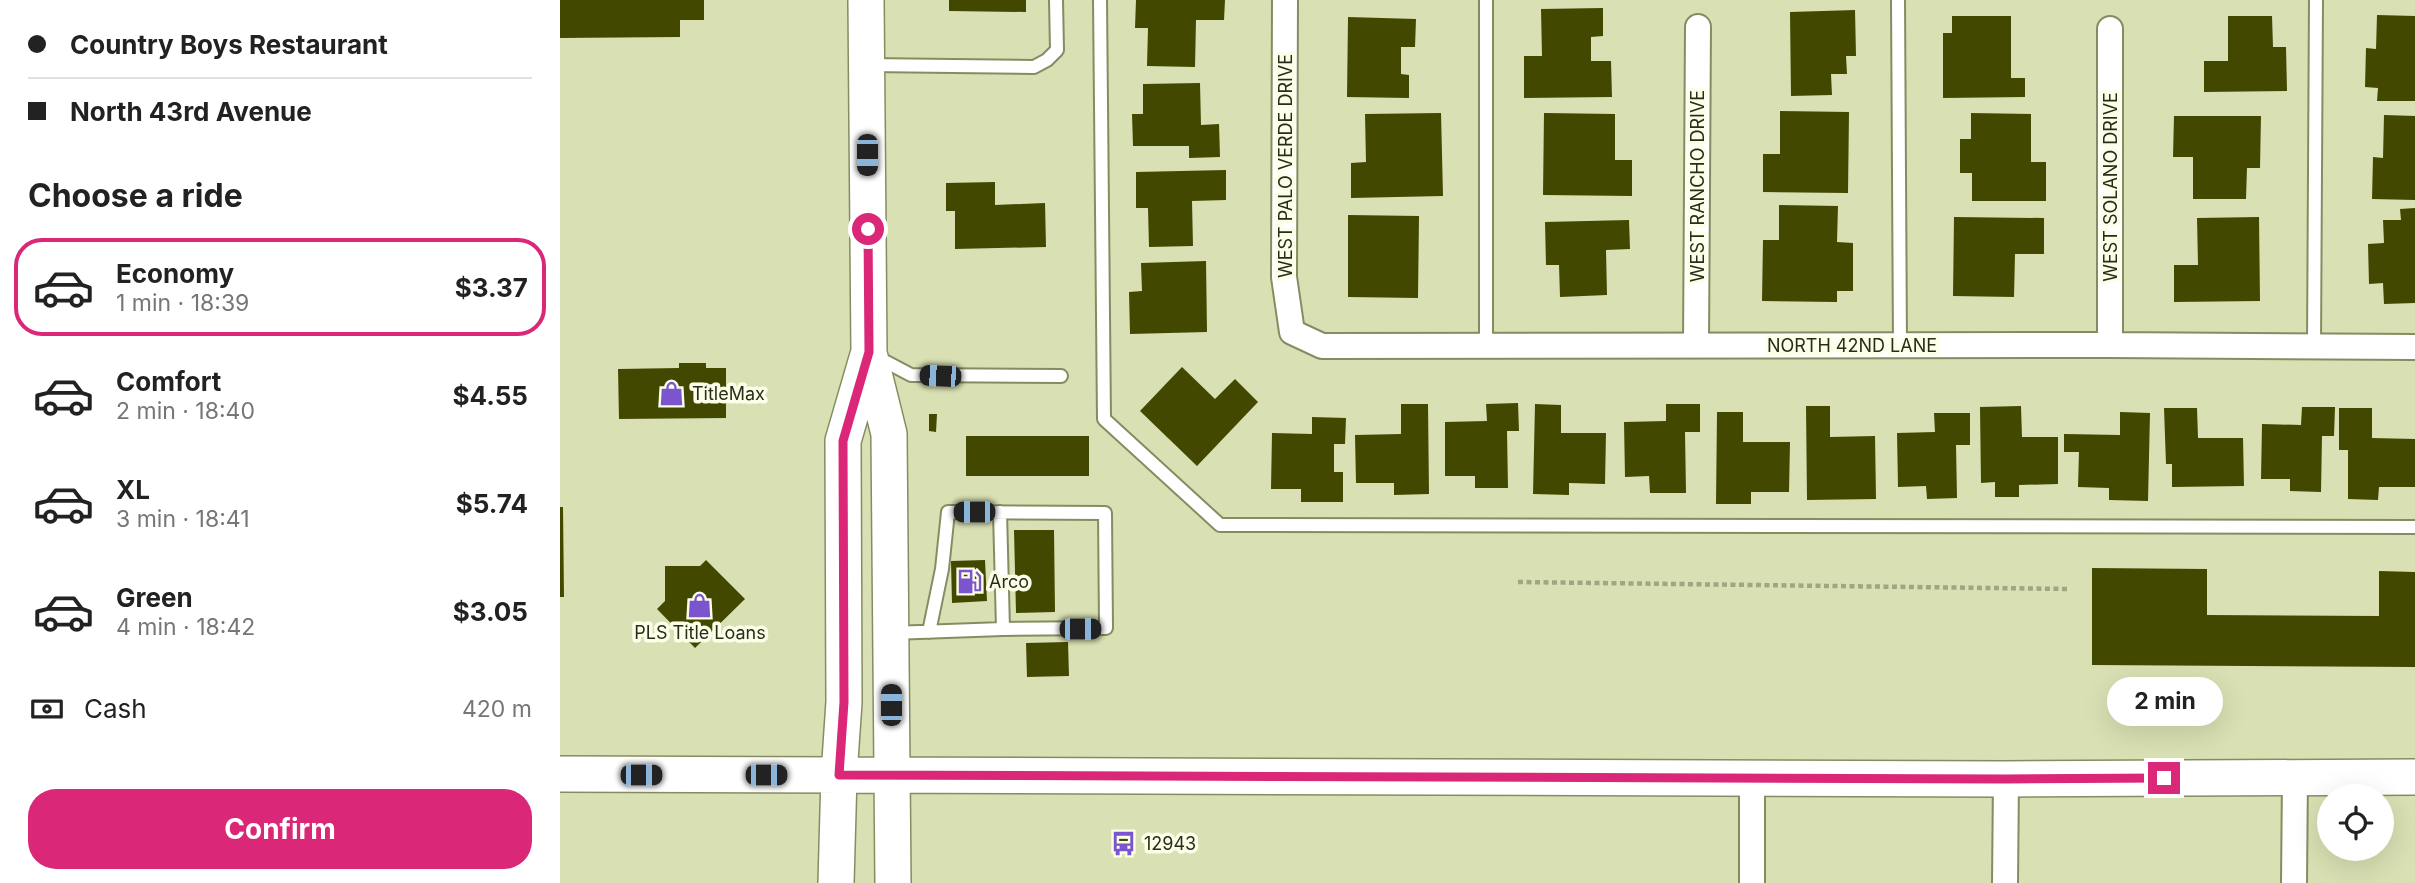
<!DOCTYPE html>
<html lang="en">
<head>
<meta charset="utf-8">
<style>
  :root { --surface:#fff; --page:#f6f6f6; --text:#222; --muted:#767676; --line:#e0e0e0; --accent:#db2777 }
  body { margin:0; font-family:Inter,sans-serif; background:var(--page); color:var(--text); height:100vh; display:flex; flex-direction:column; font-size:26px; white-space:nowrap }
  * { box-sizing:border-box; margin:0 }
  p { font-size:23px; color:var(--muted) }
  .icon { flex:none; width:38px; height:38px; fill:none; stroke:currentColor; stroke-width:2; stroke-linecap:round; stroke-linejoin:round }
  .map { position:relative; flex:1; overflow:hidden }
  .panel { display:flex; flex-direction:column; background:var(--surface); width:560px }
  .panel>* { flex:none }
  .guide { display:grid; align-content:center; height:154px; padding:0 28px; background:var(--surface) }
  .buttons { position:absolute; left:1757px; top:784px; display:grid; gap:14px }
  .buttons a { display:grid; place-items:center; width:77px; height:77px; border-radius:50%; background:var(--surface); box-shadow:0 7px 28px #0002; font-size:35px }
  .end { position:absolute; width:32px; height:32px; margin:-16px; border:9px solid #db2777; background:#fff; box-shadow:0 0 0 4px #fff }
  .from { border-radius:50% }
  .bubble { position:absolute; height:49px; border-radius:24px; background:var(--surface); box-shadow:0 7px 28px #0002; font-size:23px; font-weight:700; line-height:49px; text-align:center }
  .car { position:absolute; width:21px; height:42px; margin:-21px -10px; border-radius:9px; box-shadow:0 0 5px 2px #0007; background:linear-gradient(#222 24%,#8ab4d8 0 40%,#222 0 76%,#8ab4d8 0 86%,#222 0) }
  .guide b { display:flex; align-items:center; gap:24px; height:66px; font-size:26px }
  .guide b+b { border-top:2px solid var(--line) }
  .guide i { width:18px; height:18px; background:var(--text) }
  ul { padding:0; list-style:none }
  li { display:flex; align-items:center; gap:21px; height:98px; margin:0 14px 10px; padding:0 14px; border:4px solid transparent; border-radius:28px }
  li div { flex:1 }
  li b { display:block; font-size:26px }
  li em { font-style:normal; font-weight:700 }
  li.selected { border-color:var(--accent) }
  li>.icon { width:63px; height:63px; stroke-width:1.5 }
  h2 { padding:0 28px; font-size:32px; line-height:84px }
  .pay { display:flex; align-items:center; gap:18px; height:77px; padding:0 28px; font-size:26px }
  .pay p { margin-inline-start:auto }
  .action { display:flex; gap:14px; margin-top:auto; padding:14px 28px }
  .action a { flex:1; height:80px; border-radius:28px; background:var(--accent); color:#fff; font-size:28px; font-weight:700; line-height:80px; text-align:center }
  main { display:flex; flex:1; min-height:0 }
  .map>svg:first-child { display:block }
  .building { fill:#424800 }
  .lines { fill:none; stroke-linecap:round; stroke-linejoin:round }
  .lane-casing { stroke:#868c62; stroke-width:16 }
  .street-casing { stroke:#868c62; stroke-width:28 }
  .secondary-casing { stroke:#868c62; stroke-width:38 }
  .path { stroke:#a1a682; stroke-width:4.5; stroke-dasharray:5 3.5; stroke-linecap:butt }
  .lane { stroke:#fff; stroke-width:12 }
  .street { stroke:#fff; stroke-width:24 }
  .secondary { stroke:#fff; stroke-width:35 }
  .route { stroke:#db2777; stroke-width:9 }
  .labels { text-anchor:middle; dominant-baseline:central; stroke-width:7; stroke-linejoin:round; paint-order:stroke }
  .street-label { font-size:18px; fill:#292c1a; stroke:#fbffe8 }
  .poi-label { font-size:18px; fill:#292c1a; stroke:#fbffe8; text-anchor:start }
</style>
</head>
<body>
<main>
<section class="panel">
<div class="guide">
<b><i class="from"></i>Country Boys Restaurant</b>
<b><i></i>North 43rd Avenue</b>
</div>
<h2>Choose a ride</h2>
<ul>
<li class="selected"><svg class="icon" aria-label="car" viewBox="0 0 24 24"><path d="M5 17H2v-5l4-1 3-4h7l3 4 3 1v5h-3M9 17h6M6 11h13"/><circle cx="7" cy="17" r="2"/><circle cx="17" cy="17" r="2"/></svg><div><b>Economy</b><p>1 min · 18:39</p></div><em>$3.37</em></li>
<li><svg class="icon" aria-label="car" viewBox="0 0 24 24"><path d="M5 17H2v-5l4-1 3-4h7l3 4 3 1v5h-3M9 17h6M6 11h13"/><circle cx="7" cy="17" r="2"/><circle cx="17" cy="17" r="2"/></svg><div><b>Comfort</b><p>2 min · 18:40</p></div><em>$4.55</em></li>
<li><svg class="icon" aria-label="car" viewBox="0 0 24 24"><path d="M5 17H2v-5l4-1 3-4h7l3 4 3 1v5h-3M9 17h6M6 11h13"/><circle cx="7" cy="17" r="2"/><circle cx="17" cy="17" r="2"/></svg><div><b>XL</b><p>3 min · 18:41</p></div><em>$5.74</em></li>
<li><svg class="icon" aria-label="car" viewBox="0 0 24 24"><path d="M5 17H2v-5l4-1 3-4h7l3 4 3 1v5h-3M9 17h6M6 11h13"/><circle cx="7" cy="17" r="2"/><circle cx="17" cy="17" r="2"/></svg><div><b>Green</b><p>4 min · 18:42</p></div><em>$3.05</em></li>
</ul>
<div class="pay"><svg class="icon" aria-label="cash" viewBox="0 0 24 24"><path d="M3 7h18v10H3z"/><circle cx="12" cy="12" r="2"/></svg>Cash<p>420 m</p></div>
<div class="action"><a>Confirm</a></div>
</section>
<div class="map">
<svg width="1855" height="883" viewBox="0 0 1855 883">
  <rect width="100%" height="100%" fill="#d9e0b3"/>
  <!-- building -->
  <path class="building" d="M0,0H144V20H120V37L0,38Z
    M389,0H466V12L389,11Z
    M576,0H665L664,20H636L635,67L587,66L588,28H575Z
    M1043,8V36L1031,37V61H1051L1052,97L964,98V56H982L981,9Z
    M1295,10L1296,56H1286L1287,74H1271L1272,95L1231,96L1230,12Z
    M1817,15L1855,16V101H1817L1818,88L1805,87L1806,48L1816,49Z
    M1392,16H1451V78H1465V97L1383,98V33H1392Z
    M1668,16H1712L1713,47H1726L1727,91L1644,92V61H1668Z
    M788,17L856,19L855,47H841V74L849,75V98L787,97Z
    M640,83L641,125L659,124L660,157L629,158V146H573L572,114H583V84Z
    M1220,111L1289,112L1288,193L1203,192V154H1220Z
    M881,113L883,196L791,198V163L806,162L805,114Z
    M984,113L1055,114V160H1072V196L983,195Z
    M1411,113L1471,114V162H1486V201H1412V173H1400V139H1411Z
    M1824,115L1855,116V200L1812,199L1813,157L1823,158Z
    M1614,116H1701L1700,168H1687L1686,199H1633V157H1613Z
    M666,170V200L632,201L633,246L589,247L588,208H576V172Z
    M435,182V205L485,203L486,247L395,249V211H386V183Z
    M1219,205L1278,206L1277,242L1293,243V291H1277V302L1202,301L1203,240H1219Z
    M1855,208V303L1824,304L1823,283L1809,284L1808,244L1824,243L1823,220H1841L1840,209Z
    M788,215L859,216L858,298L788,297Z
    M1394,217L1484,218V254H1455L1454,297L1393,296Z
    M1699,217L1700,301L1614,302V265H1638L1637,218Z
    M1069,220L1070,249L1046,250L1047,295L1000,297L999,265H986L985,222Z
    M646,261L647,332L570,334L569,292L582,291L581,263Z
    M119,363H146V368H166V418L59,419L58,369L119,368Z
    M622,367L655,399L675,379L698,402L637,466L580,411Z
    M958,403L959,431H947L948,488H915V476H885V422L927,421L926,404Z
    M841,404H868L869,494L834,495V483H796L795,435L841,434Z
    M975,404L1001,405V433H1046L1045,484L1009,483V495L973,494Z
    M1106,404H1140V432H1125L1126,493H1090L1089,476L1065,477L1064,422L1106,421Z
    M1246,406H1270V437L1315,436L1316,499L1247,500Z
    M1461,406L1462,437H1498V484L1459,485V497H1435V482L1421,483L1420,407Z
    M1742,407H1775L1774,436H1762L1761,492L1730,491V479H1701L1702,424L1741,425Z
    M1604,408H1637L1638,438H1683L1684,486L1612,487V464H1606Z
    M1779,408H1812V438L1855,439V487H1819L1818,500L1788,499V450H1779Z
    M1157,412H1183V442H1230L1229,492H1191V504H1156Z
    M1560,412L1590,413L1588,501L1549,500V488L1518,487L1519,452H1504V434L1560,435Z
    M1374,413H1410V445H1396L1397,498L1367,499L1366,486L1338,487L1337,433L1375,432Z
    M369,414H377L376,432L369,431Z
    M752,417L786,418L785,444H774V472H783V502H741V489H711L712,433L752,434Z
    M406,436H529V476H406Z
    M0,507H3L4,597H0Z
    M454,530H494L495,612L456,613Z
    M146,560L185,599L135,648L97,609L105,601V566H140Z
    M425,560L427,601L392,603L391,561Z
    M1532,568L1647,569V615L1819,616V571L1855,572V667L1532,665Z
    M508,642L509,676L467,677L466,643Z
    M554,839H572V846L554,845Z"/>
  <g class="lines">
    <defs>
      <path id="lane" d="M540,0L544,419L660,525L1855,527
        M926,0V346
        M1338,0L1340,345
        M307,65L474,67L487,60L497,50L496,0
        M1754,347L1756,0
        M315,356L351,375L501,376
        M440,512L443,629
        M331,633L443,629L546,628L545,513L388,512L382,569L369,632"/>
      <path id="street" d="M725,0L724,277L732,332L762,346L1550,345L1855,347
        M1550,29V345
        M1136,345L1138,27
        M1192,883V778
        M1445,883L1446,779
        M1734,883L1735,776"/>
      <path id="secondary" d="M306,0L309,353L329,434L333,883
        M0,774L1446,779L1855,777
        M276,883L279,775L284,702L283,441L308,355"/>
    </defs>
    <!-- lane casing -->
    <use href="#lane" class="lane-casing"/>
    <!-- street casing -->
    <use href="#street" class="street-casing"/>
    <!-- secondary casing -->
    <use href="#secondary" class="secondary-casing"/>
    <!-- path -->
    <path class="path" d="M958,582L1509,589"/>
    <!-- lane -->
    <use href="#lane" class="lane"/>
    <!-- street -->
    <use href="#street" class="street"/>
    <!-- secondary -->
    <use href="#secondary" class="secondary"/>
  </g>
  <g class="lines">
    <!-- route -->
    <path class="route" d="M308,229L309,352L283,441L284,702L279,775L1446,779L1604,778"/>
  </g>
  <!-- icons -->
  <defs>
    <symbol id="shop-bare" viewBox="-9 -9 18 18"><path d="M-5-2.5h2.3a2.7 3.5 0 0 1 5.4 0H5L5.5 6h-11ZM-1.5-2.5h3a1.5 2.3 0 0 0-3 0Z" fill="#7c55ce" stroke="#fbffe8" stroke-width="2.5" paint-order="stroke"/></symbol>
    <symbol id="fuel-bare" viewBox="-9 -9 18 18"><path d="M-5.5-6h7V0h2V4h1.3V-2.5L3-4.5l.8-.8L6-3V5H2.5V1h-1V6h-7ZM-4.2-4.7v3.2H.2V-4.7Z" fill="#7c55ce" stroke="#fbffe8" stroke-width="2.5" paint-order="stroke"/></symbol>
    <symbol id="bus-bare" viewBox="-9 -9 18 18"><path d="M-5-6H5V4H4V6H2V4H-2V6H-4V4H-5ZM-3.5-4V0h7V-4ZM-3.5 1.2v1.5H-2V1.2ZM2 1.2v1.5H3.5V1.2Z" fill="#7c55ce" stroke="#fbffe8" stroke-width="2.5" paint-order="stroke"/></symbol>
  </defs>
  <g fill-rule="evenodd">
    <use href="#shop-bare" x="94" y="376" width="35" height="35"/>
    <use href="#fuel-bare" x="392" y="564" width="35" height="35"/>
    <use href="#shop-bare" x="122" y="588" width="35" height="35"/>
    <use href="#bus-bare" x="546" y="826" width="35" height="35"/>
  </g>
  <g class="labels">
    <!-- street labels -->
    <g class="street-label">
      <text transform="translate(725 166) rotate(-90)">WEST PALO VERDE DRIVE</text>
      <text transform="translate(1137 186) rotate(-90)">WEST RANCHO DRIVE</text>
      <text transform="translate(1550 187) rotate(-90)">WEST SOLANO DRIVE</text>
      <text x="1292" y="345">NORTH 42ND LANE</text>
    </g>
    <!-- poi labels -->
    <g class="poi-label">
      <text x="132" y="393">TitleMax</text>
      <text x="429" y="581">Arco</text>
      <text x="140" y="632" text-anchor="middle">PLS Title Loans</text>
      <text x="584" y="843">12943</text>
    </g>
  </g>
</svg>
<div class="buttons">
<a><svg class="icon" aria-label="locate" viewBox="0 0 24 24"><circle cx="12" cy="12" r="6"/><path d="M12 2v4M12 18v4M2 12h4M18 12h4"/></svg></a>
</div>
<i class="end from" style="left:308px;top:229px"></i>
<i class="end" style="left:1604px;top:778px"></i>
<div class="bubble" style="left:1547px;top:677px;width:116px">2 min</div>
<i class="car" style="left:307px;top:155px;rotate:180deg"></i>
<i class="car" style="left:380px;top:376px;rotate:272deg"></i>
<i class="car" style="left:414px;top:512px;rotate:270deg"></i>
<i class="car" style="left:520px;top:629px;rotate:90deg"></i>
<i class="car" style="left:331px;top:705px;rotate:0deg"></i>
<i class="car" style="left:81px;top:775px;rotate:90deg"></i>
<i class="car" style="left:206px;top:775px;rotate:90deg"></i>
</div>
</main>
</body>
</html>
